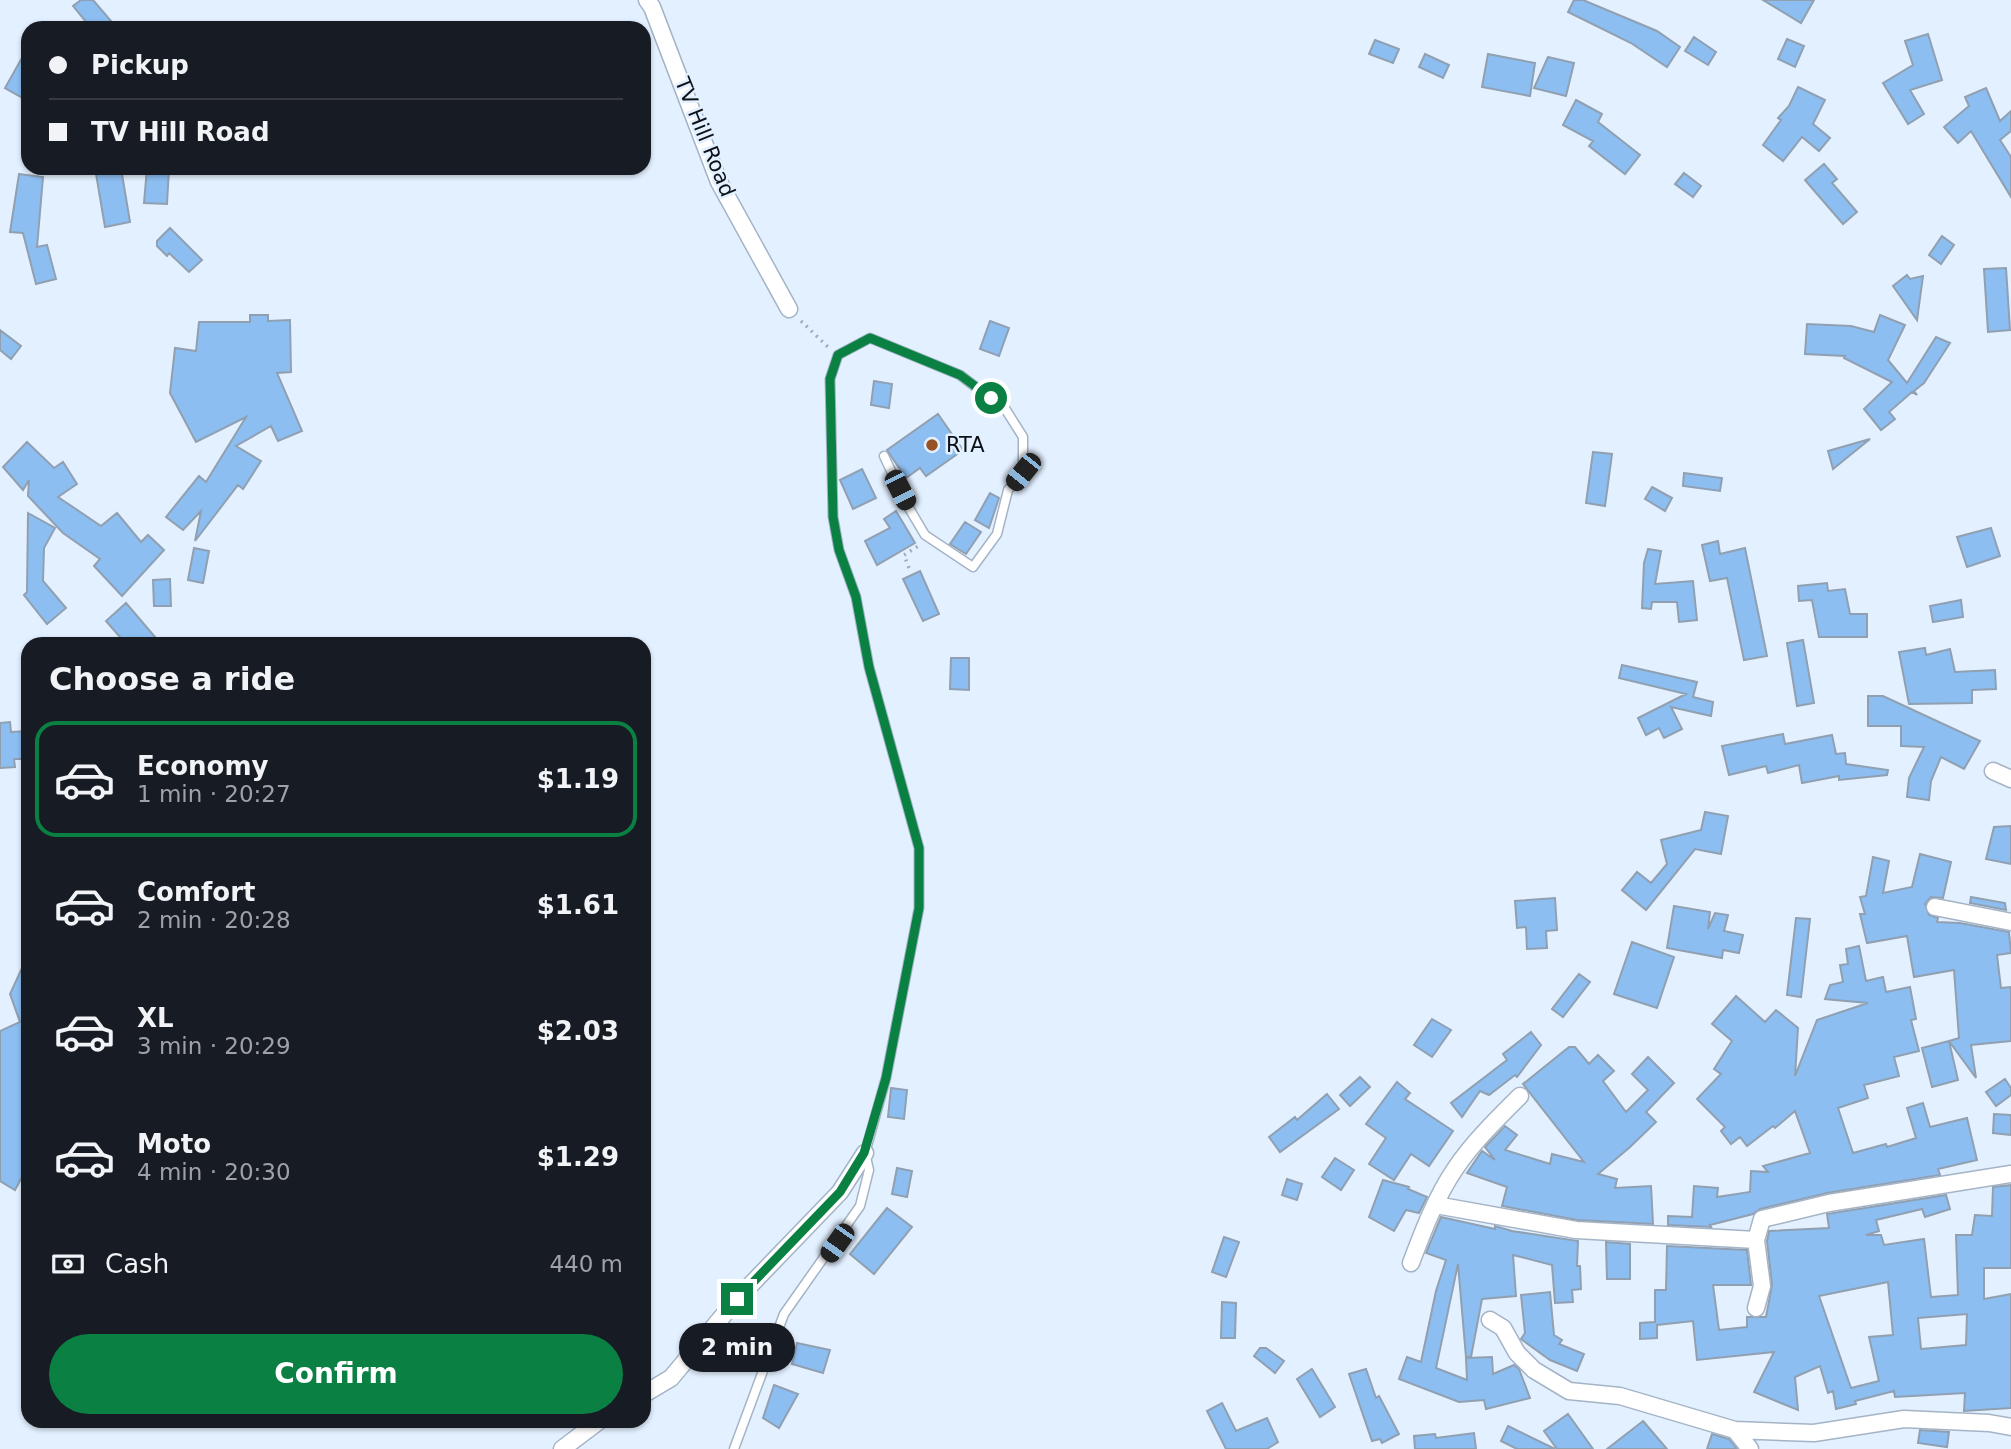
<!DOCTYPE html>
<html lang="en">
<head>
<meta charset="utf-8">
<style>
  :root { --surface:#171b24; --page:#242831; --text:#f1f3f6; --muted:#9ea1a6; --line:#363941; --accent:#0b8043 }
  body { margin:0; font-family:"DejaVu Sans",sans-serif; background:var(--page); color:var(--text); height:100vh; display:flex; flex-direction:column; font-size:26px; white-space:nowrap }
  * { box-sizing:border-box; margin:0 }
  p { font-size:23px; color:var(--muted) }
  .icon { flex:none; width:38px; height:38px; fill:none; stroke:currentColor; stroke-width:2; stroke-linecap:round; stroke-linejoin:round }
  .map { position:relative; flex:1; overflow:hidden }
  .panel { position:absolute; left:21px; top:637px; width:630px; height:791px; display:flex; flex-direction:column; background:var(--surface); border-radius:21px; box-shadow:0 2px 5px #0004 }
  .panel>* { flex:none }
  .hud { position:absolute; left:21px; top:21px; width:630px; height:154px; border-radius:21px; box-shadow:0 2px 5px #0004; display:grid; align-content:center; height:154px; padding:0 28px; background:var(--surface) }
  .end { position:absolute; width:32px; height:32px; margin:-16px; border:9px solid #0b8043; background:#fff; box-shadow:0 0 0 4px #fff }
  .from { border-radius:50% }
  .bubble { position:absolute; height:49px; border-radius:24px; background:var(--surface); box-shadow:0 2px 5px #0004; font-size:23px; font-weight:700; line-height:49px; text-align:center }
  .car { position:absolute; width:21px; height:42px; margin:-21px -10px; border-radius:9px; box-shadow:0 0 5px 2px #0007; background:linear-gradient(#222 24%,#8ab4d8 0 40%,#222 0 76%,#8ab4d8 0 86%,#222 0) }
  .hud b { display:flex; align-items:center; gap:24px; height:66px; font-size:26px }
  .hud b+b { border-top:2px solid var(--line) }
  .hud i { width:18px; height:18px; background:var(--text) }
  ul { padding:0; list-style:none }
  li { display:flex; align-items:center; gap:21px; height:116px; margin:0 14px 10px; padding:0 14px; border:4px solid transparent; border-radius:21px }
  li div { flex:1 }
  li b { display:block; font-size:26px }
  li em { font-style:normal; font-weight:700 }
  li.selected { border-color:var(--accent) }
  li>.icon { width:63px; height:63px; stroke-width:1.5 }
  h2 { padding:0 28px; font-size:32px; line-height:84px }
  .pay { display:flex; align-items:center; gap:18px; height:77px; padding:0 28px; font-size:26px }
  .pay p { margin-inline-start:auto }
  .cta { display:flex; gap:14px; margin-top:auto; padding:14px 28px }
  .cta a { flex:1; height:80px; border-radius:42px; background:var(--accent); color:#fff; font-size:28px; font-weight:700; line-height:80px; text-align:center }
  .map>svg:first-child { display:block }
  .building { fill:#8cbef2; stroke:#90a0b1; stroke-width:2; fill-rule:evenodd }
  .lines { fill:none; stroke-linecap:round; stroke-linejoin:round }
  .service-casing { stroke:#a4b4c6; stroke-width:11 }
  .minor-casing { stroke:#a4b4c6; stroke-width:19 }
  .path { stroke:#a1acb8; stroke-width:3.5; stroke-dasharray:2 5; stroke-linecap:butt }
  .service { stroke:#fff; stroke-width:8 }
  .minor { stroke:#fff; stroke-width:16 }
  .route { stroke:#0b8043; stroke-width:9 }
  .poi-dot { fill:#965225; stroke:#e3f0ff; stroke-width:2.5 }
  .labels { text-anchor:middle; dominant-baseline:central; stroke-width:5; stroke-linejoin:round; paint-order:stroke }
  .street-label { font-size:21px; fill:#0c1117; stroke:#e3f0ff }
  .poi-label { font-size:21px; fill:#0c1117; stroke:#e3f0ff; text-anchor:start }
</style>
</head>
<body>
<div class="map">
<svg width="2011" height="1449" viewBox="0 0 2011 1449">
  <rect width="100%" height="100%" fill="#e3f0ff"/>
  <!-- building -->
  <path class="building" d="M81,0H93L117,28H91L73,6Z
    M1574,0H1583L1657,31L1680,47L1667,67L1631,43L1568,12Z
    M1763,0H1814L1801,23Z
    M1928,34L1942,80L1910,90L1924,114L1908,124L1883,83L1913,65L1905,41Z
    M1694,37L1716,52L1708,65L1685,51Z
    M1787,39L1804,46L1795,67L1778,59Z
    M1375,40L1399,49L1393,63L1369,54Z
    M28,47V101L5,88Z
    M1425,54L1449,65L1443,78L1419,67Z
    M1488,54L1535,63L1530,96L1482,87Z
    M1548,57L1574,63L1566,96L1534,88Z
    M1798,87L1825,100L1813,124L1830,138L1819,151L1802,137L1783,161L1763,145L1781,120L1778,118L1789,106Z
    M1986,88L2000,121L2011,111V131L2000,140L2011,157V197L1971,131L1958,143L1944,127L1969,106L1965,97Z
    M1576,100L1602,114L1598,122L1640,155L1625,174L1589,146L1593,141L1563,125Z
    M1824,164L1837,179L1832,183L1857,212L1843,224L1805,180Z
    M95,168H121L130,222L105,227Z
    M147,168H169L167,204L144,203Z
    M1684,173L1701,186L1693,197L1675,184Z
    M19,174L43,177L37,247L47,245L56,279L36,284L23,233L10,232Z
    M170,228L202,260L189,272L169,253L167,256L157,246V241Z
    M1942,236L1954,245L1941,264L1929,255Z
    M2006,268L2010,330L1988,332L1984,269Z
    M1907,275L1910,279L1923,276L1917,320L1893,286Z
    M250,315H268V321L290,320L291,372L277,373L302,431L278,441L271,426L236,446L261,461L243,489L238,485L195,541L201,511L183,530L166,517L199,476L206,482L246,417L196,442L170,393L175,348L196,351L199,322H250Z
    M1880,315L1905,325L1888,360L1907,383L1936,337L1950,343L1924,383L1914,391L1917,395L1912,392L1889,412L1895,419L1881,430L1864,409L1892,382L1844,358L1845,356L1805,354L1807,324L1851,326L1874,332Z
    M990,321L1009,328L999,356L980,349Z
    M0,330L21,346L11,359L0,350Z
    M874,381L892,384L889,408L871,405Z
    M938,414L963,450L926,476L920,468L906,478L887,450Z
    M1870,439L1833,469L1828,451Z
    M27,442L54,468L63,462L77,484L58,497L101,526L117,513L141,542L148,535L164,550L122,596L94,566L100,559L63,533L28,496L29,480L23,490L3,467Z
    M1593,452L1612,454L1605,506L1586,503Z
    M862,469L876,498L853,509L840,480Z
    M1684,473L1722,478L1720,491L1683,486Z
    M1652,487L1672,498L1665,511L1645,499Z
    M990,493L999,498L989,528L975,520Z
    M896,511L915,543L877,565L865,541L890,528L884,519Z
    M28,513L55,528L44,548L43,581L66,608L47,624L24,595L27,592Z
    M965,522L981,532L966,554L950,544Z
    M1991,528L2000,556L1967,567L1957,537Z
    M1718,541L1720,554L1745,548L1767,656L1744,660L1727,578L1710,581L1702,545Z
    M194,548L209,551L203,583L188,580Z
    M1648,549L1661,551L1655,584L1693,581L1697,620L1679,622L1677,602H1652L1651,609L1642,608L1644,563Z
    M920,571L939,614L923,621L903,579Z
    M170,579L171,606H154L153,580Z
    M1827,583L1828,591L1845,589L1850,614H1867V637H1819L1812,600L1799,601L1798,586Z
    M1961,600L1963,617L1933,622L1930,606Z
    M126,603L161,644H126L106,621Z
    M1803,640L1814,703L1797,706L1787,643Z
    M1925,648L1926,655L1950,649L1955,672L1995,670L1996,689L1972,690V703L1909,704L1899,652Z
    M951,658H969V690L950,689Z
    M1622,665L1697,682L1693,697L1713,702L1711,716L1671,707L1682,729L1664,738L1659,728L1646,735L1638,718L1686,694L1619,678Z
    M1868,696H1883L1980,741L1964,769L1941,757L1931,781L1929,800L1907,797L1909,778L1924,747L1901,746V726H1868Z
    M10,722L11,732L28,731V759H14L15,767L0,768V723Z
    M1783,734L1785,744L1832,735L1836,754L1845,753L1846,764L1888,770L1887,775L1839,780V776L1802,783L1799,765L1768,773L1766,766L1729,775L1722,746Z
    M1705,812L1728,816L1721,854L1695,849L1646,910L1622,890L1637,872L1651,883L1667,864L1661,840L1701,830Z
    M2011,826V864L1986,859L1994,827Z
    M1920,854L1951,862L1943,898L1931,897L1925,904L1929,915L1938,918L1937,922L1960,923L2009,932L2011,953L1997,955L2001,988L2011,987V1041L1971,1045L1976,1078L1949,1041L1959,1038L1954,970L1914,977L1907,936L1867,943L1860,914H1865L1860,897L1866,896L1873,857L1889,861L1883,893L1912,887Z
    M1971,897L2005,903L2006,910L1970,903Z
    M1555,898L1557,930L1546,931L1547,948L1527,949L1526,927L1517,928L1515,901Z
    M1674,906L1710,912L1708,929L1715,913L1728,915L1724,931L1743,935L1739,953L1723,950L1722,958L1667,948Z
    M1796,918L1810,919L1801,997L1787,995Z
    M1632,942L1674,957L1657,1008L1614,994Z
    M1859,946L1866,981L1883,977L1886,992L1910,987L1916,1019L1911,1020L1919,1051L1894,1057L1899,1076L1864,1085L1868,1098L1838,1108L1853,1153L1886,1144L1887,1147L1916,1138L1907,1108L1923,1103L1930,1127L1967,1118L1977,1160L1938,1169L1940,1175L1827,1193L1760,1209L1753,1214L1710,1225L1711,1227L1668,1225V1216L1692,1217L1694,1186L1718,1188L1717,1197L1750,1192L1751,1171L1768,1172L1763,1166L1810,1153L1795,1111L1775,1128L1773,1126L1747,1146L1740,1137L1731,1144L1721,1131L1725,1127L1697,1099L1721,1074L1714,1069L1732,1041L1712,1024L1736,996L1765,1022L1776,1010L1798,1028L1795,1076L1817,1020L1868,1003L1825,999L1830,985L1843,982L1840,965L1848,964L1846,949Z
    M28,955V1166L15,1190L0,1181V1031L20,1022L10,994Z
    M1579,974L1590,982L1563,1017L1552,1009Z
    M1432,1019L1451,1030L1432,1057L1414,1045Z
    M1531,1032L1541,1045L1517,1077L1515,1075L1489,1095L1480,1091L1462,1117L1451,1103L1507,1060L1503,1054Z
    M1949,1041L1958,1080L1932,1087L1922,1048Z
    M1569,1047H1575L1589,1064L1598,1055L1614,1071L1603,1081L1626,1112L1648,1090L1632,1074L1648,1057L1674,1083L1646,1112L1656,1122L1629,1148L1598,1174L1617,1179L1615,1188L1651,1186L1653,1224L1577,1220L1502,1206L1507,1187L1467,1173L1482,1151L1495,1160L1485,1147L1505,1126L1517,1135L1505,1150L1550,1164L1552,1154L1584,1162L1523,1084Z
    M1360,1077L1370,1087L1350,1106L1340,1095Z
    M2005,1079L2011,1088V1095L1996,1106L1986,1092Z
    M1397,1082L1410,1093L1405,1099L1453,1131L1429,1166L1411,1154L1394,1180L1369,1164L1386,1138L1366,1124Z
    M891,1088L907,1090L904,1119L888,1117Z
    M1327,1094L1339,1109L1280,1152L1269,1137L1295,1117L1297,1120Z
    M1994,1114L2011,1115V1135L1993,1133Z
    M1335,1158L1354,1170L1341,1190L1322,1177Z
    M897,1168L912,1171L907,1197L892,1194Z
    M1287,1179L1302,1184L1297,1200L1282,1195Z
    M1383,1180L1409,1187L1408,1189L1427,1197L1419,1213L1406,1210L1394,1231L1369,1217Z
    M2011,1185V1268H1984V1299L2011,1294V1408L1964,1411L1965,1393L1895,1397L1894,1391L1855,1401L1856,1404L1836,1409L1833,1391L1828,1393L1820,1366L1795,1377L1798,1410L1754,1392L1774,1352L1697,1360L1693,1321L1657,1325V1338L1640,1339V1323L1655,1322V1290H1666L1667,1246L1747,1250L1751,1285H1713L1719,1330L1747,1327V1317H1766L1772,1285L1767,1241L1769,1231L1829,1228L1827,1214L1946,1195L1950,1209L1925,1217L1922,1209L1876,1220L1879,1231L1866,1235H1881L1884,1245L1924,1239L1931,1297L1958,1295L1956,1235H1972L1975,1215L1992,1216L1993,1187ZM1888,1282L1893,1335L1869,1337L1879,1381L1851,1388L1819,1296ZM1967,1314L1966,1345L1921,1349L1918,1318Z
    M887,1208L912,1227L874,1274L850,1254Z
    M1441,1217L1495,1229V1226L1512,1231L1578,1241L1577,1266H1580L1581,1289L1572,1290L1573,1302L1555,1303L1552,1265L1513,1255L1516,1296L1482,1299L1471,1357H1466L1458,1264L1436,1368L1467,1380L1466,1358L1492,1357L1493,1374L1514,1365L1519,1369L1530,1398L1486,1409L1484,1400L1459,1402L1399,1379L1407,1357L1421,1362L1436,1291L1446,1260L1426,1253Z
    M1224,1237L1239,1242L1226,1277L1212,1272Z
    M1606,1242L1630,1244V1279H1607Z
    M1550,1292L1554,1335L1562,1340L1559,1344L1584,1354L1577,1371L1550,1360L1521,1339L1525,1333L1521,1295Z
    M1222,1302L1236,1303L1235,1338H1221Z
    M797,1343L830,1350L823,1373L792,1364Z
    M1260,1348H1266L1284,1361L1275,1373L1254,1356Z
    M1312,1369L1335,1407L1320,1417L1297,1379Z
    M1366,1369L1376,1398L1379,1396L1399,1434L1382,1443L1380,1439L1372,1441L1349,1374Z
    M774,1385L798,1394L779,1428L763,1418Z
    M1222,1403L1236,1431L1267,1418L1278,1442L1267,1449H1226L1207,1411Z
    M1568,1414L1593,1449H1557L1544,1431Z
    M1643,1421L1667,1449H1607Z
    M1508,1426L1555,1449H1517L1501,1441Z
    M1920,1430L1949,1432L1947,1447L1918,1443Z
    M1474,1433L1476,1449H1415L1414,1436L1435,1434L1436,1438Z
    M1712,1434L1729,1439L1737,1449H1707Z"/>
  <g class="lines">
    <defs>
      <path id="service" d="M734,1449L784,1314L860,1206L869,1170L865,1153L886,1078L919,908V848L869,667L856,597L839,550L833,517L830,379L838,355L870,338L960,375L1006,410L1023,437V472L1008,490L997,534L973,567L925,535L906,503L884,456"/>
      <path id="minor" d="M647,0L652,7L719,182L789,309
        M1993,771L2011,779
        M1935,907L2011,922
        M1436,1205L1576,1230L1756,1240
        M1411,1263C1423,1231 1436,1197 1455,1169C1473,1142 1498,1118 1520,1096
        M1756,1308L1762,1286L1756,1240L1762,1219L1829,1203L2011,1174
        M1490,1320L1503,1328L1517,1353L1534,1370L1569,1391L1620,1396L1735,1430L1814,1433L1904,1419L1989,1423L2011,1427
        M644,1394L671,1378L737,1299L840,1192L865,1153
        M1735,1430L1750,1449
        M562,1449L599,1421"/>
    </defs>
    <!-- service casing -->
    <use href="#service" class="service-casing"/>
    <!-- minor casing -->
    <use href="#minor" class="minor-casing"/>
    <!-- path -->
    <path class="path" d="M801,321L828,347
      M909,568L904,555L920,545"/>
    <!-- service -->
    <use href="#service" class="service"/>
    <!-- minor -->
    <use href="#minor" class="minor"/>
  </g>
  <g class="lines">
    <!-- route -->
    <path class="route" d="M737,1299L840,1192L864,1153L886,1078L919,908V848L869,667L856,597L839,550L833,517L830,379L838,355L870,338L960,375L991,398"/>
  </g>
  <!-- markers -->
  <circle class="poi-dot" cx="932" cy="445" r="7"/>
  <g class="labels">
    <!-- street labels -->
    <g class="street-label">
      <text transform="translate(705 137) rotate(68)">TV Hill Road</text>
    </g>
    <!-- poi labels -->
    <g class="poi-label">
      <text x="946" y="445">RTA</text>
    </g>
  </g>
</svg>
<i class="end from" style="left:991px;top:398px"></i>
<i class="end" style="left:737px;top:1299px"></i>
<div class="bubble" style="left:679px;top:1323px;width:116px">2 min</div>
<i class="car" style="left:1023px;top:472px;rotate:219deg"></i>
<i class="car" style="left:900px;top:490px;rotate:153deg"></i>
<i class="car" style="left:837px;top:1243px;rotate:215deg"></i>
<div class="hud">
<b><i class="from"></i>Pickup</b>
<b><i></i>TV Hill Road</b>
</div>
<section class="panel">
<h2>Choose a ride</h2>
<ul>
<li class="selected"><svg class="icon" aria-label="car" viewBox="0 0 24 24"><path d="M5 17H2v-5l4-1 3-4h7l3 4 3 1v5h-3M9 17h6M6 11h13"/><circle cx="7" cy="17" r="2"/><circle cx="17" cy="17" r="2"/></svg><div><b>Economy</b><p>1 min · 20:27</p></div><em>$1.19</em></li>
<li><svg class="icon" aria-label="car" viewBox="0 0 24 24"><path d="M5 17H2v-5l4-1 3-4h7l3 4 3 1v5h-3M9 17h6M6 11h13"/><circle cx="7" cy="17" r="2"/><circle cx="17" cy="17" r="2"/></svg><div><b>Comfort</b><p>2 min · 20:28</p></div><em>$1.61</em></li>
<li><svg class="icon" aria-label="car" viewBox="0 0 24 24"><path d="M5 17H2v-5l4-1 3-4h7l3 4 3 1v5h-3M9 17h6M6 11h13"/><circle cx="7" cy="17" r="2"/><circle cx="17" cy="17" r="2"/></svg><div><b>XL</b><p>3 min · 20:29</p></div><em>$2.03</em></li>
<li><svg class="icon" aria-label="car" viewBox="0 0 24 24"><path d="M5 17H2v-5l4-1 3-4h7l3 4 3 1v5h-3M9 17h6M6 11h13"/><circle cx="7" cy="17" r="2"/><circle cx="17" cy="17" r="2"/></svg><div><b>Moto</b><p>4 min · 20:30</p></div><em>$1.29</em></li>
</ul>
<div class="pay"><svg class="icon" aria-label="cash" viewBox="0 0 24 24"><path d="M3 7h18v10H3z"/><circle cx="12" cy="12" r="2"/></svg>Cash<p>440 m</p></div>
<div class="cta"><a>Confirm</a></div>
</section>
</div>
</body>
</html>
